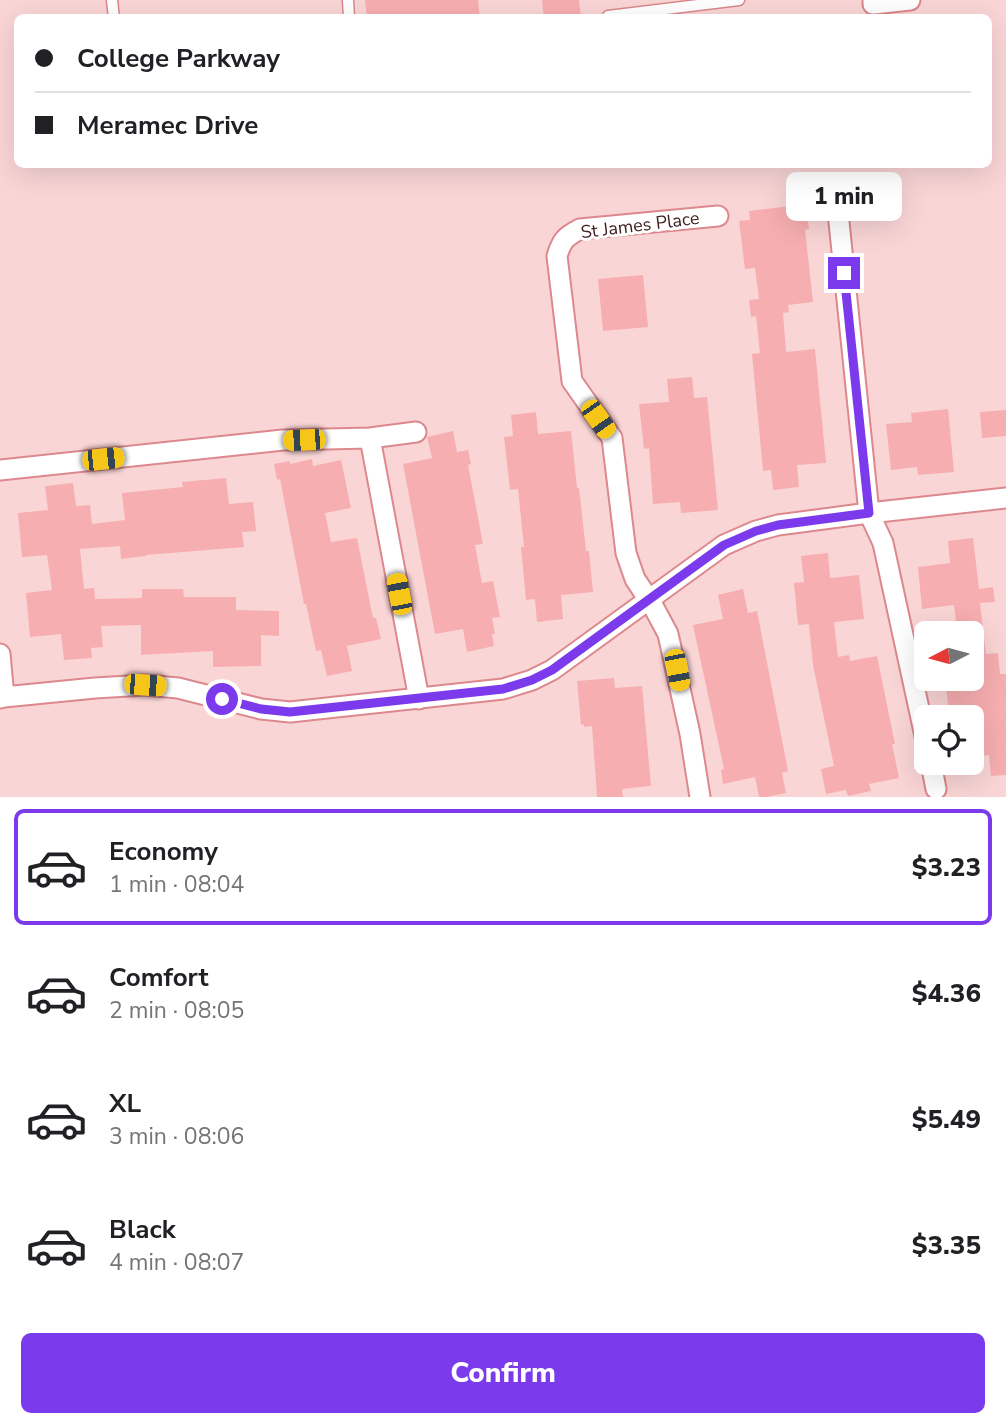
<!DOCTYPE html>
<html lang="en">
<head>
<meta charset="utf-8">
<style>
  :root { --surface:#fff; --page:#f2f2f2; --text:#202124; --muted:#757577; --line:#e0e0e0; --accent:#7c3aed }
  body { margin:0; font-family:"Nunito Sans",sans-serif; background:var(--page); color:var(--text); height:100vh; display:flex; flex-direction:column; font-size:26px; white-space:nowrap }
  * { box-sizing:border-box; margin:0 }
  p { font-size:23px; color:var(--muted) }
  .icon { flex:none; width:38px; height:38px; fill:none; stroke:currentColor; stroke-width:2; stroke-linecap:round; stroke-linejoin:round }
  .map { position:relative; height:797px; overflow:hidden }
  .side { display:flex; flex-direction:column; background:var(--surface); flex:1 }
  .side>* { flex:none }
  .banner { position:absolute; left:14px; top:14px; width:978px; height:154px; border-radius:10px; box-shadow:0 7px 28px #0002; display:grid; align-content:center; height:154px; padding:0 21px; background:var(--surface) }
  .needle { width:46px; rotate:264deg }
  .buttons { position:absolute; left:914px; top:621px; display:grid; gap:14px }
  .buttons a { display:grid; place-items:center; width:70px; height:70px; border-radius:10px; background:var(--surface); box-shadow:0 7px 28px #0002; font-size:35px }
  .end { position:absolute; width:32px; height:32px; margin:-16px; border:9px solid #7c3aed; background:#fff; box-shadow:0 0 0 4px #fff }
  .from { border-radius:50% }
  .bubble { position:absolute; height:49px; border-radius:10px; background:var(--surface); box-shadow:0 7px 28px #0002; font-size:23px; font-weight:800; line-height:49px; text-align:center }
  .car { position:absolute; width:21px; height:42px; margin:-21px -10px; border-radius:9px; box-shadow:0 0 5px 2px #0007; background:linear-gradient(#f5c518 24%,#345 0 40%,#f5c518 0 76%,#345 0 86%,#f5c518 0) }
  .banner b { display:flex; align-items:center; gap:24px; height:66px; font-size:26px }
  .banner b+b { border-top:2px solid var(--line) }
  .banner i { width:18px; height:18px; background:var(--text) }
  ul { padding:12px 0 0; list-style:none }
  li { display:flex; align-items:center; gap:21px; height:116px; margin:0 14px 10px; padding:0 7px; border:4px solid transparent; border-radius:10px }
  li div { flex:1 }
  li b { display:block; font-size:26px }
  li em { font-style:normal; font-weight:800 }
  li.current { border-color:var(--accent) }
  li>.icon { width:63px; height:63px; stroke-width:1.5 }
  .action { display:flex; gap:14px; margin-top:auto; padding:14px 21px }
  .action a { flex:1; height:80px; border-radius:10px; background:var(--accent); color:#fff; font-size:28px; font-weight:800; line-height:80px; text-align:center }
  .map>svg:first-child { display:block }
  .building { fill:#f7aeb0 }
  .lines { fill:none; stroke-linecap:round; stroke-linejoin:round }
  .lane-casing { stroke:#dc888c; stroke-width:13 }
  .street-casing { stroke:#dc888c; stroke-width:23 }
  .lane { stroke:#fff; stroke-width:10 }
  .street { stroke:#fff; stroke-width:19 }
  .route { stroke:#7c3aed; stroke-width:9 }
  .labels { text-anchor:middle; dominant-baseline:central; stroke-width:6; stroke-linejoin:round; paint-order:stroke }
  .street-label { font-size:18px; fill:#412022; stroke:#fff }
</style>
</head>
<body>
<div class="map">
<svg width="1006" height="797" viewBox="0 0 1006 797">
  <rect width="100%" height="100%" fill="#fad5d6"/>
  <!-- building -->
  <path class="building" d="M365,0H478L480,18H367Z
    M542,0H579L581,18H544Z
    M806,204L809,229L805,230L813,302L788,305L789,312L783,313L786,352L815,349L826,463L797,465L799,487L773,490L771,470L763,471L752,354L760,353L756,316L751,317L749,300L759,299L755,268L745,269L739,221L750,220L749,211Z
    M643,275L648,327L603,331L598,279Z
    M692,377L694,398L707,397L718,510L681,513L680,502L653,504L649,448L644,449L639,404L669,402L667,379Z
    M948,409L954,472L918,475L917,467L891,470L886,424L912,422L911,413Z
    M1006,410V436L982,438L980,412Z
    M536,412L538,434L571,431L577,488H579L586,551H589L593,592L561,595L563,619L537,622L535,599L526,600L521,547H524L518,489L510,490L504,437L513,436L511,415Z
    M453,431L457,452L468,450L471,464L468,465L483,544L475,545L482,583L493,581L500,617L492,618L495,634H492L494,646L467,652L463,629L435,634L403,464L432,458L427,437Z
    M312,459L313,466L341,460L351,508L325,513L331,542L357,538L373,618H376L381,639L347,646L352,671L327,676L321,650L316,651L306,604H304L280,479L277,480L274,464L290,461V464Z
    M226,478L229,504L253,502L256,531L242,532L244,547L146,555V556L121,559L120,546L80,549L84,589L94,588L95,599L142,598V589H183L184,597H236V610L279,611V636L261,635V666L213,667V651L141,655V625L101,626L103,647L91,648L92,658L64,660L61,634L30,637L26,593L52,590L47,555L22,557L18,513L48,510L45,486L73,483L76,506L90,505L92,524L125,520L122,493L183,487L182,482Z
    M973,538L979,589L993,587L995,602L980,603L986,654L998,653L1000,674H1006V775L991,776L989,755L971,757V718H954L952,705H948L946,684L974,681L971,654V634H969L968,629L957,630L954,605L922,609L918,567L950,563L948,541Z
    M828,553L830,578L859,575L864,619L834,622L838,657L849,655L850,661L877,656L895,744H892L899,778L869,784L871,791L848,796L846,790L826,794L821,769L834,766L813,665L809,624L798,625L794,583L804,582L801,556Z
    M743,589L748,613L757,611L788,771L782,773L786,793L767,797H759L755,777L723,784L721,770L724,769L693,625L723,619L718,595Z
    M614,678L615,688L642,686L651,786L622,789L623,797H597L592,726L584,727V724L581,725L577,681Z"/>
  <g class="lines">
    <defs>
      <path id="lane" d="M112,0L114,18
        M348,0L349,18
        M608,16L739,0"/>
      <path id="street" d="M873,0V4L910,0
        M836,193L869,513L883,543L926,741
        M370,438L419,699
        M0,470L283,440L370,438L416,432
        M0,654L4,697L0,698
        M4,697L95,688L145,685L178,688L261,709L290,712L503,689L532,680L552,670L724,545L756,531L778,525L869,513L1006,498
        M931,763L936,789
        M700,797L690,734L668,634L653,606L635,579L626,553L612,438L572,381L557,256C562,240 565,237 580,229L718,216"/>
    </defs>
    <!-- lane casing -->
    <use href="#lane" class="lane-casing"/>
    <!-- street casing -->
    <use href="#street" class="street-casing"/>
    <!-- lane -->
    <use href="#lane" class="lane"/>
    <!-- street -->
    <use href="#street" class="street"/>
  </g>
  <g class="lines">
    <!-- route -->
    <path class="route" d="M222,699L261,709L290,712L503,689L532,680L552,670L724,545L756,531L778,525L869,513L844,273"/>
  </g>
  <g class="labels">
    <!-- street labels -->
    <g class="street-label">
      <text transform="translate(640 225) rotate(-7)">St James Place</text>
    </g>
  </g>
</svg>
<div class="buttons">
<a><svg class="needle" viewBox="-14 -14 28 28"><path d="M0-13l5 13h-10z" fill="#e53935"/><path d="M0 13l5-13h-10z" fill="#757577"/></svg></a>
<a><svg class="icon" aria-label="locate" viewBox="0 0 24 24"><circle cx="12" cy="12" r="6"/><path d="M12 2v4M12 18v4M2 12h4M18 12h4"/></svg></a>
</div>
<i class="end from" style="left:222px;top:699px"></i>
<i class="end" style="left:844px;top:273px"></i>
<div class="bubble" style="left:786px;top:172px;width:116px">1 min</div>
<i class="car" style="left:598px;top:419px;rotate:145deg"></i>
<i class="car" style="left:304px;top:440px;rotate:268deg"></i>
<i class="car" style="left:103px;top:459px;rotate:84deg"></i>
<i class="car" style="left:399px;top:594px;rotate:349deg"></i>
<i class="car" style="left:677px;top:670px;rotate:169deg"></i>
<i class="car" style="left:145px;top:685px;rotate:94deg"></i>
<div class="banner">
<b><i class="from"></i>College Parkway</b>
<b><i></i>Meramec Drive</b>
</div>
</div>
<section class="side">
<ul>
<li class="current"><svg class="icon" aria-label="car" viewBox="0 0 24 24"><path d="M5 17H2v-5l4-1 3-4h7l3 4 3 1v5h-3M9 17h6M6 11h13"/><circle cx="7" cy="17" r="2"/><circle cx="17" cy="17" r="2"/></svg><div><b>Economy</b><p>1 min · 08:04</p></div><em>$3.23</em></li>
<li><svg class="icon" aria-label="car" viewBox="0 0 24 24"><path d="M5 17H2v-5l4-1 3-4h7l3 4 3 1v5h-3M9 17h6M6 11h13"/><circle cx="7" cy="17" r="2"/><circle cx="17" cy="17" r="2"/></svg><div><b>Comfort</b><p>2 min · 08:05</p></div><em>$4.36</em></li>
<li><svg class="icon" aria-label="car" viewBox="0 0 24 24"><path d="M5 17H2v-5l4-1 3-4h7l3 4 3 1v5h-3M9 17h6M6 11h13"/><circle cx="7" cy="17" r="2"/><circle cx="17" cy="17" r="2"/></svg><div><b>XL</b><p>3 min · 08:06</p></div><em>$5.49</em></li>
<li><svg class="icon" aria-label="car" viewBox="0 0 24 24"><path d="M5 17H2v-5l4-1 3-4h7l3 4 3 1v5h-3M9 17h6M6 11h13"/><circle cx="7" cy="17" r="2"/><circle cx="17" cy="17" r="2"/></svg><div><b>Black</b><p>4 min · 08:07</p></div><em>$3.35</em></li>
</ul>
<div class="action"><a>Confirm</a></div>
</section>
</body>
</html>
